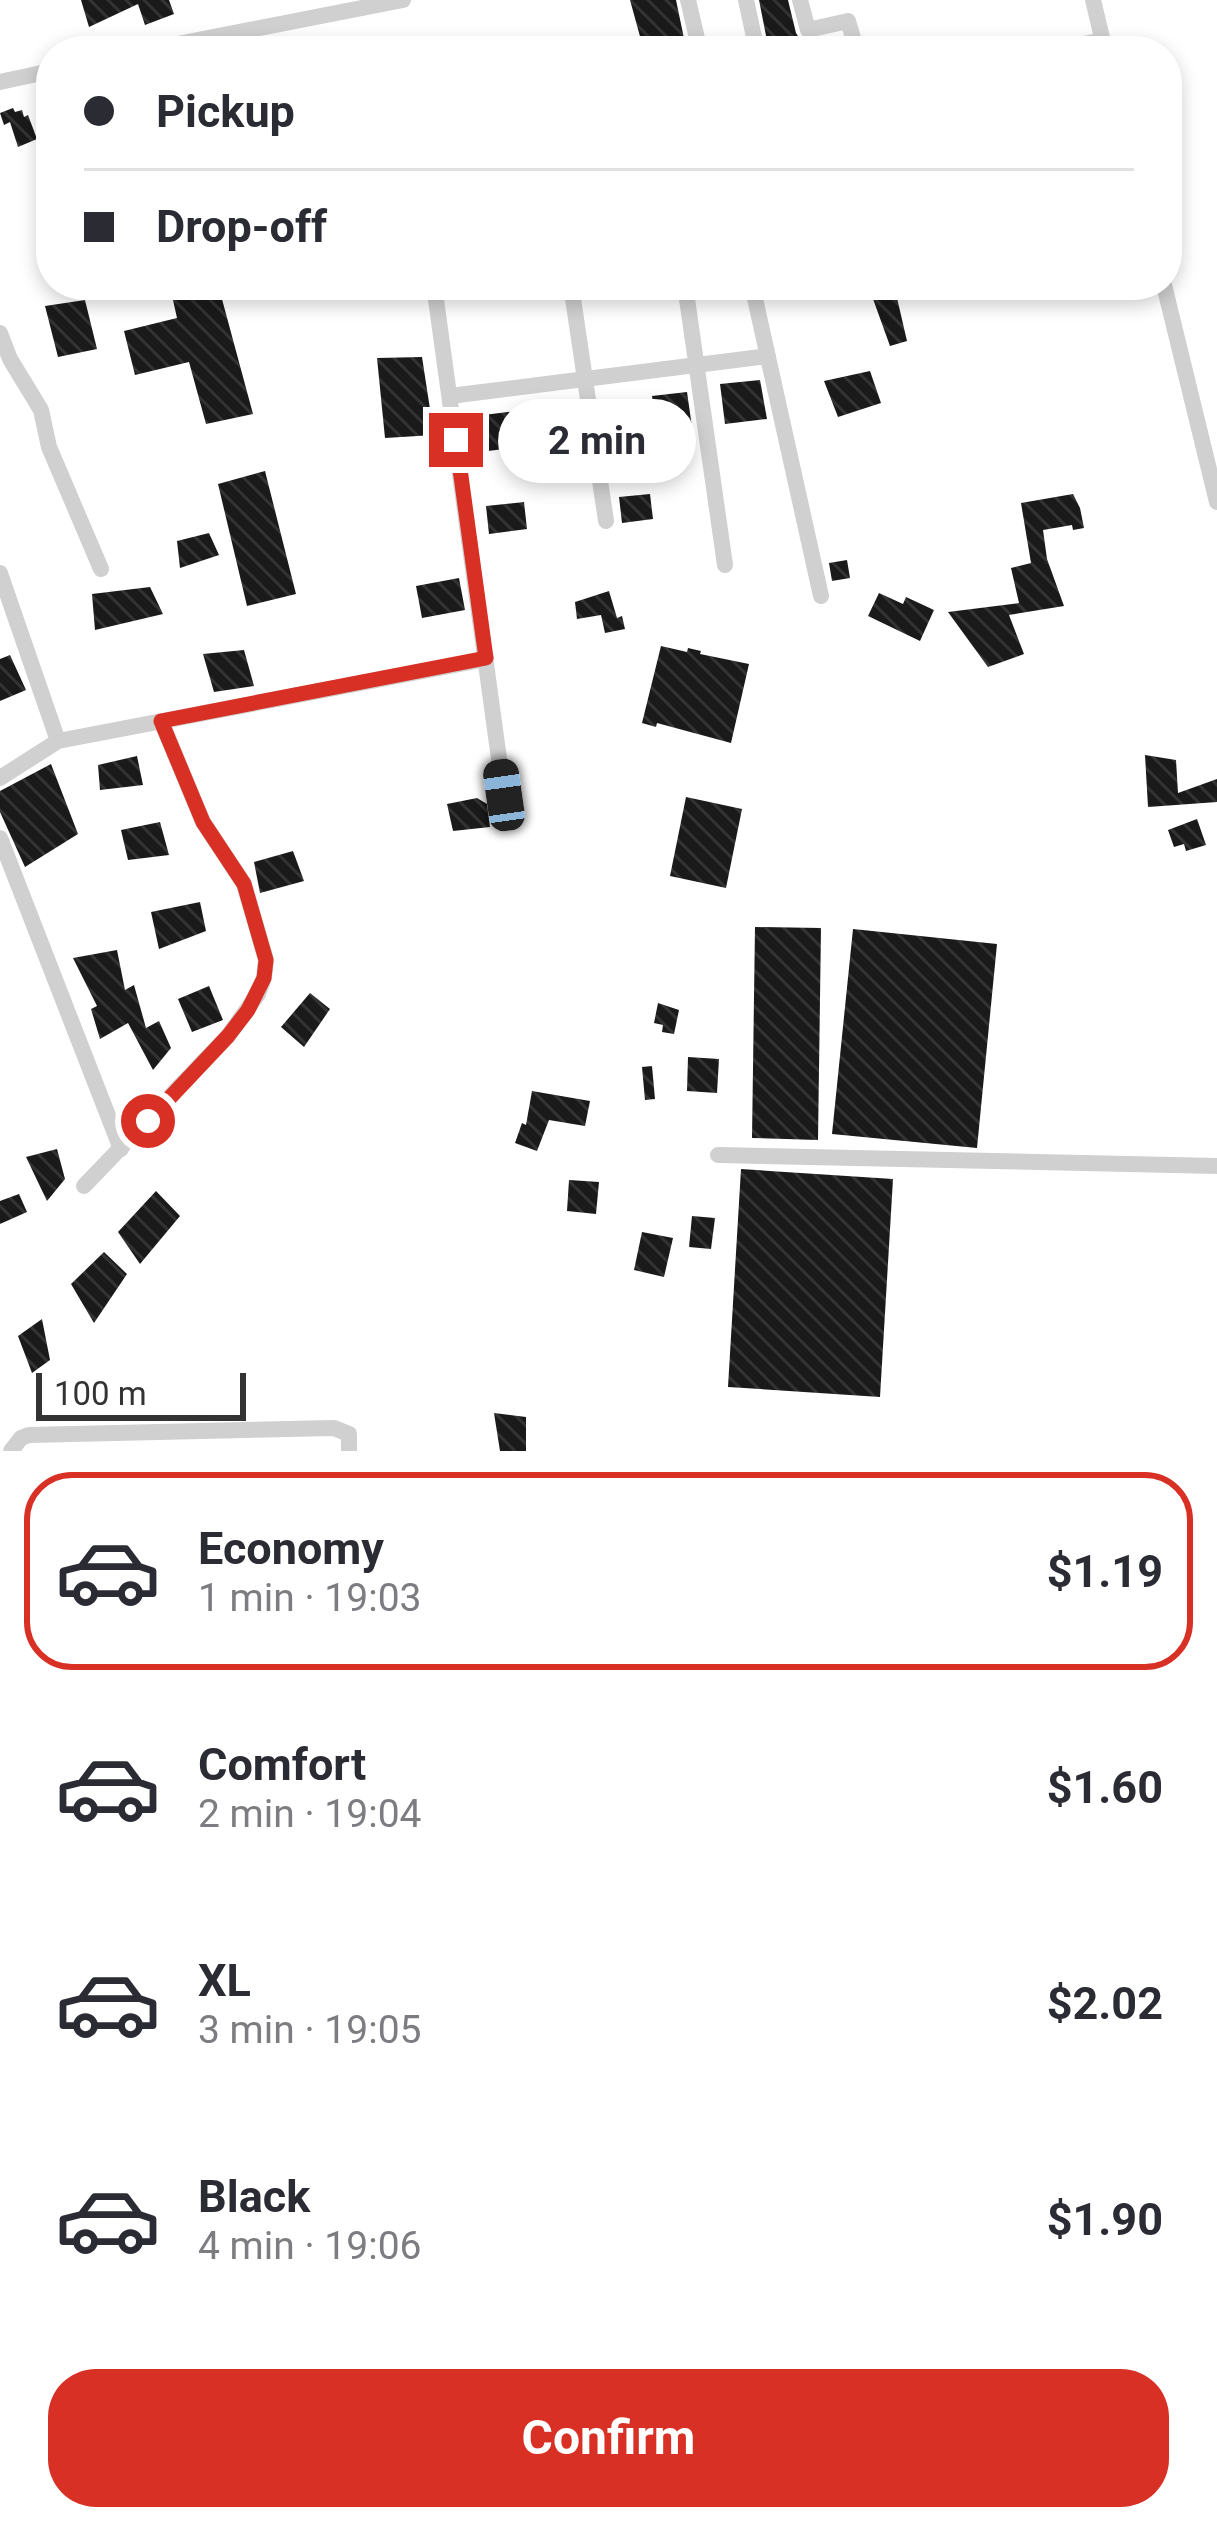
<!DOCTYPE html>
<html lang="en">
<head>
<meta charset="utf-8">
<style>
  :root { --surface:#fff; --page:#f2f2f3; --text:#2b2b33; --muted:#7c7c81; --line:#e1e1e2; --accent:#d93025 }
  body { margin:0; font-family:Roboto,sans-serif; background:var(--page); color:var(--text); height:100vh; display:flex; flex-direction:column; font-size:45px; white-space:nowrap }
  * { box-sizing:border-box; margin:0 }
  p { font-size:39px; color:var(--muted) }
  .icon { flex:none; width:66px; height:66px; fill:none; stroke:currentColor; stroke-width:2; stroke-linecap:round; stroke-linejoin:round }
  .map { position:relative; height:1451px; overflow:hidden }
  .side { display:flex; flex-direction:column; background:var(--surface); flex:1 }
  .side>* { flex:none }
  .banner { position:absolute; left:36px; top:36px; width:1146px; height:264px; border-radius:48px; box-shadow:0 6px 18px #0003; display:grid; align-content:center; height:264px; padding:0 48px; background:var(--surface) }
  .scale { position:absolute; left:36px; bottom:30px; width:210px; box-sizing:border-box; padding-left:12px; border:6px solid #333; border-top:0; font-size:33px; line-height:42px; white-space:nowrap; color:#333; -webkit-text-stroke:9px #fff; paint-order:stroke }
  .end { position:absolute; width:54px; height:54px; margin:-27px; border:15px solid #d93025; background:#fff; box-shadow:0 0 0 6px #fff }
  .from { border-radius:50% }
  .bubble { position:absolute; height:84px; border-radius:42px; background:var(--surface); box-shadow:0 6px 18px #0003; font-size:39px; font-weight:700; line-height:84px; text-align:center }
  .car { position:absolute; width:36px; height:72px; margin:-36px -18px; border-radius:15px; box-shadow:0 0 9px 3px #0007; background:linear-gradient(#222 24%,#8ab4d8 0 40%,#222 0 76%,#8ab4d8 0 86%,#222 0) }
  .banner b { display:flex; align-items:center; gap:42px; height:114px; font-size:45px }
  .banner b+b { border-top:3px solid var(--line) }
  .banner i { width:30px; height:30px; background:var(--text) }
  ul { padding:21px 0 0; list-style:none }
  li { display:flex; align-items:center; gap:36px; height:198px; margin:0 24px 18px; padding:0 24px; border:6px solid transparent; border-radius:48px }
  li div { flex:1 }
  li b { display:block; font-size:45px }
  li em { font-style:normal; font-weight:700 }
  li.on { border-color:var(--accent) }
  li>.icon { width:108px; height:108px; stroke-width:1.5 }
  .cta { display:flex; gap:24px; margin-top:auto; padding:24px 48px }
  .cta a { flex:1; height:138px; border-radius:48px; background:var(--accent); color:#fff; font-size:48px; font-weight:700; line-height:138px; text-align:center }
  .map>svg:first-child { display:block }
  .building { fill:url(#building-back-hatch) }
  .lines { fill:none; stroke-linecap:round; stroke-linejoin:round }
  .minor { stroke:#d0d0d0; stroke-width:16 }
  .route { stroke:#d93025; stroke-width:15 }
</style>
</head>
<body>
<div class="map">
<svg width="1217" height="1451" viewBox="0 0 1217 1451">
  <defs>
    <pattern id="building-back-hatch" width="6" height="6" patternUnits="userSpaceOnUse" patternTransform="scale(3)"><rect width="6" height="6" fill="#1a1a1a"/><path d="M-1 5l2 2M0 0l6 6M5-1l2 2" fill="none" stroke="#333"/></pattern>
  </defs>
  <rect width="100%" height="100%" fill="#fff"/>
  <!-- building -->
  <path class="building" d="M81,0H169L174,14L145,25L138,4L89,27Z
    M630,0H676L686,48L644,51Z
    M759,0H788L796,33L806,49L769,51Z
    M13,108L15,112L22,110L24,117L28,115L37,139L18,147L10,122L4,125L0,113Z
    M868,285H894L907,341L890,346Z
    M219,288L253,414L206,424L189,362L135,375L124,331L177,318L173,300Z
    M85,300L97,349L58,357L45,306Z
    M422,357L434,435L385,438L377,358Z
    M870,371L881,403L838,417L824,381Z
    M760,380L767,419L725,424L720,384Z
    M687,392L693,434L613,445L611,419L655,416L652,396Z
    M516,411L521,447L480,452L475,416Z
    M265,471L296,594L247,606L218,484Z
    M650,494L653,519L622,523L619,497Z
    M1073,494L1080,508L1084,528L1073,530L1072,525L1043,530L1047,559L1064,606L1009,615L1024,654L988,667L948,612L1019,603L1011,568L1031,563L1021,503Z
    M524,502L527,529L489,534L486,506Z
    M209,533L219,555L180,568L177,541Z
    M847,560L850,578L832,581L829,563Z
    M459,578L465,610L422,618L416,586Z
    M150,587L163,614L95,630L92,594Z
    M609,591L617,618L622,616L625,629L605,633L601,615L577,619L575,602Z
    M879,593L903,604L906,597L934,610L920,641L868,616Z
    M661,646L687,652L688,648L701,651L700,654L749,664L731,743L657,723L656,727L642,723Z
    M244,650L254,686L214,692L203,654Z
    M10,655L26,690L0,701V659Z
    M1145,755L1176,760L1178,793L1217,779V802L1148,807Z
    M137,756L143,785L100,790L98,765Z
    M51,764L78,834L25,867L0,812V791Z
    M686,797L742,809L726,888L670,876Z
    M477,798L487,804L490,827L453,831L447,804Z
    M1197,819L1206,845L1186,851L1184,844L1174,847L1168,830Z
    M160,822L169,855L128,860L121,830Z
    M293,851L304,881L260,893L254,862Z
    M200,902L206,931L159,949L151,912Z
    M755,927L821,928L818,1140L752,1138Z
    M853,929L997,944L977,1148L832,1134Z
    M117,950L125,990L134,985L146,1028L159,1021L171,1048L153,1070L128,1023L100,1039L91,1009L97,1006L73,958Z
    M209,986L223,1020L192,1032L178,999Z
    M310,993L330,1009L304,1047L281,1027Z
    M658,1003L679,1010L674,1034L662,1032L663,1025L654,1023Z
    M688,1057L719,1059L717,1093L687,1091Z
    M652,1066L655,1099L645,1100L642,1067Z
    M532,1091L590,1101L585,1126L549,1120L537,1151L515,1143L522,1123L526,1125Z
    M57,1149L65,1179L47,1201L26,1157Z
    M741,1169L893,1179L880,1397L728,1387Z
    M569,1180L599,1182L596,1214L567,1211Z
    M156,1191L180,1216L140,1264L118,1232Z
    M19,1194L27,1212L0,1224V1201Z
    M692,1216L715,1218L711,1249L689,1247Z
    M642,1232L673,1238L664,1277L634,1270Z
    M104,1252L127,1274L94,1323L71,1284Z
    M42,1319L50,1360L32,1373L18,1336Z
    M494,1413L526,1417V1451H500Z"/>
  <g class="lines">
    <!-- minor -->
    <path class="minor" d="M688,0L700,51
      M746,0L757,51
      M800,0L808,30L848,21L857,51
      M1093,0L1105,50
      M142,51L403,0
      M1051,51L1103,40
      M0,82L51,71
      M434,285L504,795
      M571,285L606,521
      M685,285L725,565
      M752,285L821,596
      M1164,285L1217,502
      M0,333L10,359L41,410L49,447L101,569
      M450,396L768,356
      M0,573L58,741
      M0,778L58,741L486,659
      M0,838L121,1149
      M718,1155L1217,1166
      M84,1186L228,1036L258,994L264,978L266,960L244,884L203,822L161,721
      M11,1451L21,1438L29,1435L334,1428L349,1434V1451"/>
  </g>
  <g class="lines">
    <!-- route -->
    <path class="route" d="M148,1121L228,1036L248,1010L264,978L266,960L244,884L203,822L161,721L486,658L456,440"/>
  </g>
</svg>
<div class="scale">100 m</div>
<i class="end from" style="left:148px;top:1121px"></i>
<i class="end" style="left:456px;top:440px"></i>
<div class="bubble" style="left:498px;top:399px;width:198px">2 min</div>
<i class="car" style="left:504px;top:795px;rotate:352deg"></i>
<div class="banner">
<b><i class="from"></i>Pickup</b>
<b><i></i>Drop-off</b>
</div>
</div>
<section class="side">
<ul>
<li class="on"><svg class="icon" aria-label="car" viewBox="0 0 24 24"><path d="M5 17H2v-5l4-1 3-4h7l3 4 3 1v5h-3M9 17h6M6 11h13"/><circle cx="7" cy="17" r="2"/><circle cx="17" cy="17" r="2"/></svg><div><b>Economy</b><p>1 min · 19:03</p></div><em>$1.19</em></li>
<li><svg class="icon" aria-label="car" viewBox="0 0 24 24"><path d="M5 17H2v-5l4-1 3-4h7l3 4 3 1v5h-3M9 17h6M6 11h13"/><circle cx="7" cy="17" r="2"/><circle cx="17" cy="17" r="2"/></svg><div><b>Comfort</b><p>2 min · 19:04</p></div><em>$1.60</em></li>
<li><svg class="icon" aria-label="car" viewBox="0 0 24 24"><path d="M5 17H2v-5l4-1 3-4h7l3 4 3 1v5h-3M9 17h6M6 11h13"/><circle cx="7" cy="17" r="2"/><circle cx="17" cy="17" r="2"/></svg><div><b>XL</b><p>3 min · 19:05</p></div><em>$2.02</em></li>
<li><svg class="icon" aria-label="car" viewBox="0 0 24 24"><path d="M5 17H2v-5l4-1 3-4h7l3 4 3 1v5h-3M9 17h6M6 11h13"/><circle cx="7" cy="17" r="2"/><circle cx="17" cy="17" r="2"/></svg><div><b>Black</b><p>4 min · 19:06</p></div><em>$1.90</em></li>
</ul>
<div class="cta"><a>Confirm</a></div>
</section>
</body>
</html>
